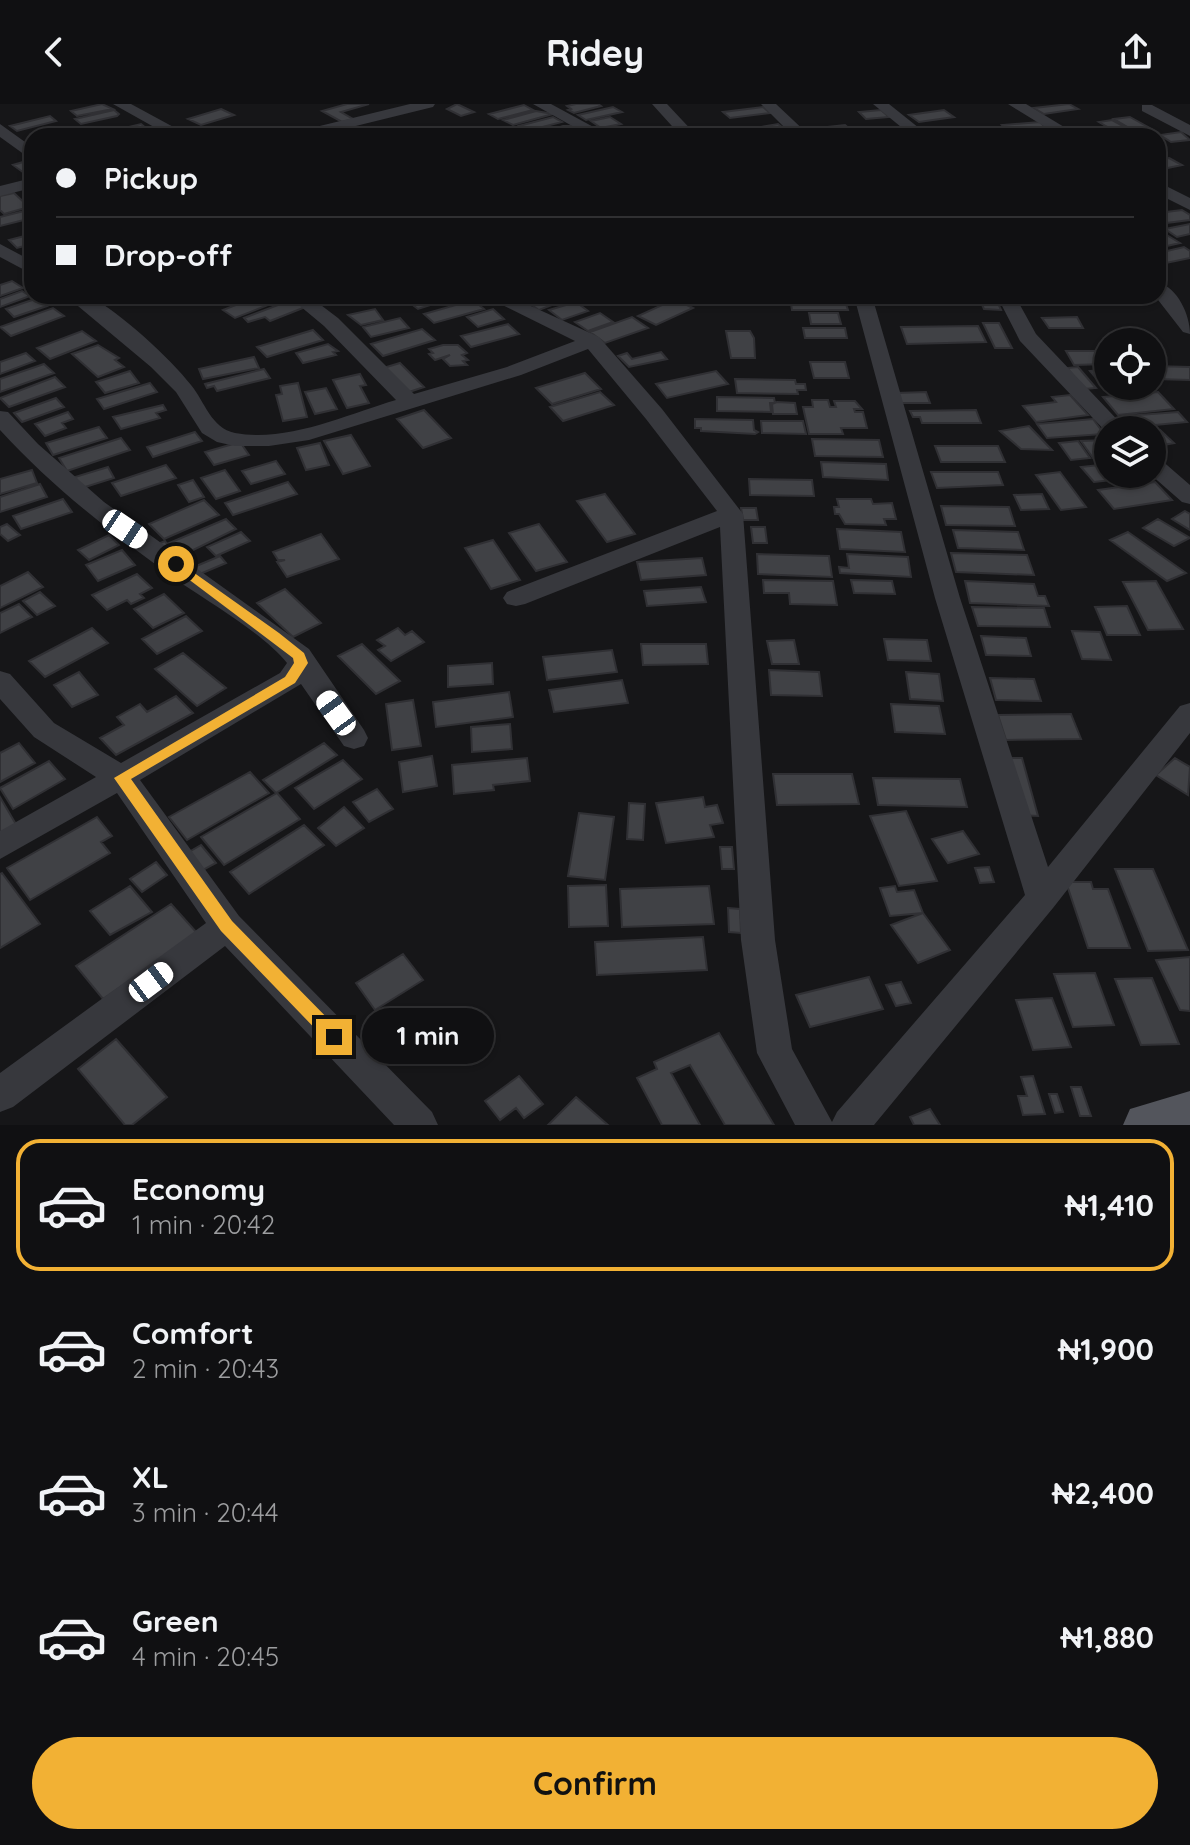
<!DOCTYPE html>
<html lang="en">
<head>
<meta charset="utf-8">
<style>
  :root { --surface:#101012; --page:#19191b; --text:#f1f3f6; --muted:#9c9d9f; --line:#303032; --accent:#f2b134 }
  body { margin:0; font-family:Quicksand,sans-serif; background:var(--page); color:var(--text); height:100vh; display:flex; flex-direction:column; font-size:30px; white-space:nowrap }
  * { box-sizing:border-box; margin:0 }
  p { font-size:26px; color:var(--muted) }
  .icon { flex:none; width:44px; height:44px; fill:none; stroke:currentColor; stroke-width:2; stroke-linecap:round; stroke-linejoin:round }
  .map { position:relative; height:1021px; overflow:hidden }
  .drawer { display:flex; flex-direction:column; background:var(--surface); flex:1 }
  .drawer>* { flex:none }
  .banner { position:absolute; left:24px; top:24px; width:1142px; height:176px; border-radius:24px; box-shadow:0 2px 6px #0004,0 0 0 2px var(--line); display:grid; align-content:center; height:176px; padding:0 32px; background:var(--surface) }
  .tools { position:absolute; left:1094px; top:224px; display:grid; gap:16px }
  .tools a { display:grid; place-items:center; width:72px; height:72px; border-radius:50%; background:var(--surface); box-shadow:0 2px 6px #0004,0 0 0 2px var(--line); font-size:40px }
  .end { position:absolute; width:36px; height:36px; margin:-18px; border:10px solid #f2b134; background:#111; box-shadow:0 0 0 4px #111 }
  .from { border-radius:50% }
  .bubble { position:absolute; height:56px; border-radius:28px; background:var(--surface); box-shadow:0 2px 6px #0004,0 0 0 2px var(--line); font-size:26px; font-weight:800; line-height:56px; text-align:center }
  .car { position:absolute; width:24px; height:48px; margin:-24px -12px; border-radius:10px; box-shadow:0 0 6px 2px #0007; background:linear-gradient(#fff 24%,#345 0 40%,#fff 0 76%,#345 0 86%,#fff 0) }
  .banner b { display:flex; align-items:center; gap:28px; height:76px; font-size:30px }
  .banner b+b { border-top:2px solid var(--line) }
  .banner i { width:20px; height:20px; background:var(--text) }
  ul { padding:14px 0 0; list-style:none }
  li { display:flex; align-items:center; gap:24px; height:132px; margin:0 16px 12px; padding:0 16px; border:4px solid transparent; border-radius:24px }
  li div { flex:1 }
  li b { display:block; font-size:30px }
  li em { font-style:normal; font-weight:800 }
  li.on { border-color:var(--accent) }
  li>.icon { width:72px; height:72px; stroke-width:1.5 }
  .primary-button { display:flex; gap:16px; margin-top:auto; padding:16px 32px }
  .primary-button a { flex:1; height:92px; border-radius:48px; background:var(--accent); color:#111; font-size:32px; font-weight:800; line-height:92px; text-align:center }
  header { display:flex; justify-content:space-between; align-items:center; height:104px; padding:0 32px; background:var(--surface); font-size:36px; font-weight:800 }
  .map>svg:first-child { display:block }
  .building { fill:#404145; stroke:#303034; stroke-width:2 }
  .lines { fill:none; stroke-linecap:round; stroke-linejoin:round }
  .minor { fill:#37383d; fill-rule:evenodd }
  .major { fill:#53555c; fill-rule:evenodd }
  .route { fill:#f2b134 }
</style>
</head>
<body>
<header><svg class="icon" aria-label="back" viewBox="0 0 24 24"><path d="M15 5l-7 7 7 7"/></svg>Ridey<svg class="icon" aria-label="share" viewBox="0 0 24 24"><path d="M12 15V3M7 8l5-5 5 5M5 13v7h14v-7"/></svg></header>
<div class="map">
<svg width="1190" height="1021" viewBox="0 0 1190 1021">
  <rect width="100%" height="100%" fill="#161618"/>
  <!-- building -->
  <path class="building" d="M102,0L113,5L77,12L71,7Z
    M347,0H369L341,8L353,15L342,18L322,7Z
    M457,0L474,8L461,12L447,5Z
    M576,0H598L601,2L574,9L568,6L571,5L567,2Z
    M1069,0L1078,5L1044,10L1034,4Z
    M524,1L533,6L498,15L489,10Z
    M613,3L622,8L586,16L578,11Z
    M763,3L770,9L730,14L723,8Z
    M221,5L234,11L201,21L188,15Z
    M114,6L119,10L117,12L81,20L75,15Z
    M881,6L889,13L866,15L859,8Z
    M944,6L954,13L919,18L909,11Z
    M536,7L553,10L513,21L503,16Z
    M50,12L56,17L17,27L10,22Z
    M553,13L562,18L527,27L519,22Z
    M610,13L621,20L601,24L591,17Z
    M1130,13L1157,28L1141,31L1114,15Z
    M1112,16L1136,29L1123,32L1099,18Z
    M1040,18L1047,25L1009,28L1002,21Z
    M141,20L147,25L119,32L104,29Z
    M778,20L787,27L751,32L743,26Z
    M845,21L852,27L816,32L809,25Z
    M563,22H571L580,28L559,32L551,26Z
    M902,25L909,31L867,32L863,28Z
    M1181,28L1190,36L1171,38L1160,31Z
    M1169,54L1182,61L1158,66V56Z
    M30,56L32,58L31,74L13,61Z
    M14,89L29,103L4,110L0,106V92Z
    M32,105V114L0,122V113Z
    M1182,106L1190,111V116L1158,120V109Z
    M1190,120V130L1177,133L1165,125Z
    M32,130V140L17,144L9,136Z
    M1165,130L1180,139L1158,144V131Z
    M1184,143L1190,147V154L1166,159L1158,154V149Z
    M12,177L23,184L0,192V181Z
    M22,187L30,192L0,203V195Z
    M101,192H132L97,204L88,196Z
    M258,192L286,194L235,214L223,206Z
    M418,192H459L418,205L406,196Z
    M518,192H576L539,206Z
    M898,192H943L944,194H931L933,200H908L900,197Z
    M978,192H995L1001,206L984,205Z
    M38,194L47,202L14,213L6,205Z
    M296,194L308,202L270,217L265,213L248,218L244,214Z
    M790,194H844L848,206H792Z
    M675,195L693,204L656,221L638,212Z
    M473,196L484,205L434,219L424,210Z
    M576,198L588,207L562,216L549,206Z
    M53,204L64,212L11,232L0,223Z
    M375,205L383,216L361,221L348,211Z
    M493,205L504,215L478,223L467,213Z
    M600,209L613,218L588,227L575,218Z
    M809,209H838L841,220H811Z
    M632,213L648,224L605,239L590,228Z
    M1077,213L1083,224H1049L1042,214Z
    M400,214L409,224L371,233L363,223Z
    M983,219H999L1012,244H995Z
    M508,220L519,230L471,243L461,232Z
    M978,222L986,238L907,240L901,223Z
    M803,224H845L847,234H805Z
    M422,225L435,236L383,252L371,240Z
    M313,226L323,236L267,253L257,243Z
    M82,227L96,237L50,255L37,244Z
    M726,227H750L754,234L755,254H731Z
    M328,240L338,247L333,248L336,251L303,259L296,249Z
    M98,241L119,254L115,256L124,263L98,273L72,250Z
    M443,241H458L467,249L462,251L468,256L463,257L467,261L450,262L443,255L450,251L435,256L429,250L433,249L429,245Z
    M1066,247H1097L1106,260L1074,261Z
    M661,248L667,255L629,263L618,252L627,249L632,255Z
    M26,249L35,257L0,270V258Z
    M254,253L259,264L203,275L199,265Z
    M810,258H845L849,274H814Z
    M400,259L424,283L403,290L380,265Z
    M44,260L54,269L0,288V275Z
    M1152,262L1190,263V276L1155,275Z
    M1078,263L1096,284L1084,285L1067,264Z
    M264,265L270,274L217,287L214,282L207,284L205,280Z
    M1108,265V282H1103L1090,267Z
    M130,267L139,279L105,289L96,278Z
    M716,267L728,280L667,294L656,280Z
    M585,269L601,285L552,300L536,284Z
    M360,270L366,281L360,282L369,299L347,304L333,276Z
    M55,273L65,283L9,303L0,294Z
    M735,275L795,276L796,280H805L806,286H797L798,290L737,289Z
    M150,279L157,288L104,305L97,295Z
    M298,279L307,313L283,317L276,291L282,290L280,282Z
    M326,284L337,305L315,310L305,288Z
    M600,288L614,301L563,317L550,303Z
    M926,288L930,299H901L897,289Z
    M1158,288L1174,305L1118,311L1103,293Z
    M1070,291L1088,311L1036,318L1023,302L1056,298L1052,293Z
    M717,293L774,294L775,299H770L771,308L717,307Z
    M56,294L64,303L22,318L14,309Z
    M812,296H828L830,303H836L834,297H855L862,305H854L855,308H863L867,324H841L843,330H809L803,303H813Z
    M777,298L795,299L797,310H773L772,300Z
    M163,301L166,306L156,309L160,314L121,325L113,313Z
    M424,306L451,334L423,344L397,315Z
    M976,306L981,319H922L920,313H913L910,307Z
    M68,308L73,315L62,319L66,324L45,332L35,320Z
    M1178,308L1187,318L1134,323L1125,312Z
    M695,315L753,316L754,326L758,328L755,330L701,327V324H695Z
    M1093,315L1104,330L1047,334L1037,320Z
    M761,317H803L806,330L762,329Z
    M1029,322L1052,346L1021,345L1000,327Z
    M99,323L107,334L53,351L46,339Z
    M1160,326L1174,339L1152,343V327Z
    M195,328L202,337L153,353L147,343Z
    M351,331L370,362L343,370L324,337Z
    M121,334L130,346L67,367L59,354Z
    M812,335L879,336L883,353L815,352Z
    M1108,336V353L1093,354L1081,337Z
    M1078,337L1090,354L1071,356L1059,339Z
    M240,338L249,351L214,361L205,348Z
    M320,339L329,361L306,366L297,344Z
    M935,342H998L1005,358H941Z
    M276,357L285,370L251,380L242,367Z
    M821,358L886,360L888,376L823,373Z
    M1108,360V370L1150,372L1094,378L1081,363Z
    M166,361L176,374L121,392L112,379Z
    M108,363L114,374L82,384L75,373Z
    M32,366L37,379L0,390V375Z
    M225,366L240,387L216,395L201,374Z
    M931,368H998L1003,381L937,384Z
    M1060,368L1086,403L1061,406L1036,371Z
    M749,375L812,376L814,392L750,391Z
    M193,376L204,393L189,398L178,381Z
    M288,378L297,390L233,411L225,399Z
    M1155,378L1172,396L1114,405L1098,386Z
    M40,380L47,393L0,408V393Z
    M605,390L635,430L607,438L577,397Z
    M1042,390L1049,405L1021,406L1014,391Z
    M63,395L72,408L21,425L13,412Z
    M837,395H871L873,400L892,399L896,415H884L886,421L845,420L839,410H835L834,403H839Z
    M204,396L219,411L164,435L149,420Z
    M941,402L1009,403L1015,422L946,421Z
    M741,404H756L758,416H743Z
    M1185,407L1190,410V426L1172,415Z
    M226,415L236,425L177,454L167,443L160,446L155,441L165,437L167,440Z
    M1158,415L1190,434L1174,442L1143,424Z
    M7,420L20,431L8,437L0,430V423Z
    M539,420L567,458L536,467L509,429Z
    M751,423H765L767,439H753Z
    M837,425L901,428L905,448L840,445Z
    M953,426L1018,428L1024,446L958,444Z
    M241,428L250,437L216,452L207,443Z
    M1128,428L1186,469L1167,477L1110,436Z
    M321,430L339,455L287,473L277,458L285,456H278L273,448Z
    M109,431L119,441L89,456L78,446Z
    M493,436L520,476L491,485L465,444Z
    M122,446L135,461L98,477L86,461Z
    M951,449L1027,451L1034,471L956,468Z
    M757,450L829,452L832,473L758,470Z
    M847,450L908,453L911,473L840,469L839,463L849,464Z
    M220,452L226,459L200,470L194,463Z
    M702,454L706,471L641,476L637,458Z
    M28,468L43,483L0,504V482Z
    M137,470L152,484L140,490L144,494L131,500L127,496L107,506L92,491Z
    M763,476L833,477L837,501L790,500L789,489H764Z
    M851,476L892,477L895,490L854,489Z
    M965,477L1034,480L1038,492H1045L1049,502L970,499Z
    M1156,477L1183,525L1148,526L1123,478Z
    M701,483L706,498L647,502L644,487Z
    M285,485L321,519L293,533L257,499Z
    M40,488L55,502L37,511L23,497Z
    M164,490L184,509L153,524L134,505Z
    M19,500L32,513L0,529V509Z
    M1127,502L1140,531H1107L1095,503Z
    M972,503L1044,504L1050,523L978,522Z
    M186,512L202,527L157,550L142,535Z
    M92,524L108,539L45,573L29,557Z
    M398,524L405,531L412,527L424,538L391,557L378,546L385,542L377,536Z
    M1072,527L1100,528L1111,556L1082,555Z
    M981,532L1026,534L1031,552L986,551Z
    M884,535L927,536L931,557L888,556Z
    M794,536L799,560H772L767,537Z
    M362,540L400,577L376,590L338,552Z
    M641,540H706L708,560L643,561Z
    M612,546L617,568L547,576L543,553Z
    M183,549L226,584L197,602L155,565Z
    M492,559L493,580L448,583V562Z
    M769,566L819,568L822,592L771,591Z
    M79,568L98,591L72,603L54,581Z
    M906,568L939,570L943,597L910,595Z
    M990,574L1034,575L1041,597L996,596Z
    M622,576L628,599L554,608L549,586Z
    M509,588L513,613L436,623L433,598Z
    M176,592L193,609L116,651L100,634L124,621L117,613L140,600L147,608Z
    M413,596L421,642L392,646L386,600Z
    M891,600L939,602L945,630L895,628Z
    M1071,610L1081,635L1006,636L998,611Z
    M510,620L512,645L472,648L471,623Z
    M19,639L35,659L0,678V649Z
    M324,639L337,651L276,689L263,676Z
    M432,652L437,682L403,688L399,658Z
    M527,654L530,677L493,681L494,686L454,690L452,661Z
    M1004,654H1022L1038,712L1019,711Z
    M1175,654L1190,663L1188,691L1156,671Z
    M343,656L362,675L314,705L295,684Z
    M49,657L65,675L13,705L0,684Z
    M250,668L269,689L187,736L169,713Z
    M773,670H852L859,700L777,701Z
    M873,674L960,675L967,703L878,701Z
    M377,685L393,705L369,718L353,698Z
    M277,689L300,715L224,761L201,733Z
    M0,693L17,722L0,730Z
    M703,693L705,703L717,701L723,719L710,721L714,733L666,739L656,699Z
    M629,699L645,700L643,736L627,735Z
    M344,703L364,724L336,742L318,724Z
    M906,707L937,777L899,782L870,712Z
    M579,709L614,713L605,776L568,772Z
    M97,713L112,732L101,738L110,749L30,796L7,764Z
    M304,721L324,741L249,790L230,768Z
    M963,727L979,750L948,759L932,735Z
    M201,741L216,759L203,766L189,748Z
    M720,743H732L734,765H722Z
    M156,758L167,771L142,788L130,775Z
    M989,763L994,778L980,779L975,764Z
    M1115,765H1153L1188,846L1148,847Z
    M2,769L40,820L0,844V770Z
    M1066,778H1091L1093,785H1108L1130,844H1088Z
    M606,781L608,822L569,823L568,782Z
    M130,782L152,808L110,831L90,807Z
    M709,782L714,820L622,823L620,785Z
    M895,782L897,788L914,786L923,809L890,812L880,784Z
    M171,800L198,830L103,895L76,862Z
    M728,804L740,805L741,829L729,828Z
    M923,809L950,846L918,859L891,821Z
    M703,833L707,866L597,871L595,838Z
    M403,850L423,876L375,906L356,879Z
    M1190,853V907L1180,906L1156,856Z
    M1095,869L1114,921L1073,923L1054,870Z
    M869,873L883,905L810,923L796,891Z
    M1152,874L1179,940L1141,941L1115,875Z
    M901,878L911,899L896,902L886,881Z
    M1052,894L1071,943L1033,946L1016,896Z
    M719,929L774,1021H725L690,961L671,969L700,1021H662L637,974L657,965L654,958Z
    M116,935L167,993L132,1021H125L78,965Z
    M519,972L543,1000L524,1014L516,1004L500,1016L485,997Z
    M1033,972L1045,1010L1023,1011L1018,992H1027L1021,973Z
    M1071,983H1081L1091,1012H1080Z
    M1049,990H1057L1063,1008L1055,1009Z
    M576,993L608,1021H548Z
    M930,1005L940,1021H914L910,1013Z"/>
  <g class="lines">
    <!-- minor -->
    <path class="minor" d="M113,0H131L190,32H170Z
      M410,0H435L433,3L315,32H288L291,29Z
      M533,0H551L610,32H590Z
      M652,0H667L697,32H681Z
      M761,0H776L810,32H793Z
      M873,0H889L929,32H912Z
      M1008,0H1026L1079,32H1060Z
      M1142,1H1152L1190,21V32L1142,7Z
      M0,20L32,43V56L0,33Z
      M32,74V84L0,92V82Z
      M1158,78L1190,94V106L1158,90Z
      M0,140L32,157V170L0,153Z
      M1158,178C1178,184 1190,211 1190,230L1183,228L1155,192H1158Z
      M66,192C73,192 83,190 90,193C119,207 171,255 191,281C205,298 211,324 235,329C287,339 348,310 396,296L324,222L288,192H309L338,214L414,290L507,263L575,237L484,192H509L599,233L662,305L743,410L775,836L792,945L832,1018L837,1008L1025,791L935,494L854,192H872L960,494L1048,763L1180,602L1190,599V629L1053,804L874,1021H795L757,949L741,836L720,423L525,500L516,502L507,500L503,494L507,488L717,407L646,315L588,245L521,271L309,336L269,342H235L217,338L202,329L176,288L151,263Z
      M698,192H720L705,202L698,200L696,196Z
      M997,192H1015L1036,230L1127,326H1108V330L1020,237Z
      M0,307L8,308L38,340L104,398L309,545L364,626L368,634L364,642L354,645L344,642L301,580L140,676L239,812L432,1008L438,1021H394L225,842L13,1003L0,1008V969L206,819L117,689L0,755V727L96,673L34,633L0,595V567L10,570L54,619L121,659L280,569L287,559C266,532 214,501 184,481C118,434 55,386 0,326Z
      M1152,353L1160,355L1190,381V400L1182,398L1150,370Z"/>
    <!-- major -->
    <path class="major" d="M1190,987V1021H1123L1130,1005Z"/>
  </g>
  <!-- route -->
  <path class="route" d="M176,456L279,529L304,549L308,559L295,579L131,675L232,817L340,927L343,933L340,938L334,941L328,938L221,827L114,674L285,573L294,559L293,554L171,462L170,460Z"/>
</svg>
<div class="tools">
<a><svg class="icon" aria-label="locate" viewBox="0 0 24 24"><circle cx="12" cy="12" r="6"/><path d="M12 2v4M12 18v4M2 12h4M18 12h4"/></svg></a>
<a><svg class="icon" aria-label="layers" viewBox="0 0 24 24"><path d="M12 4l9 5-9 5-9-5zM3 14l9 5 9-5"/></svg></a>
</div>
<i class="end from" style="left:176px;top:460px"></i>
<i class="end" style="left:334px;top:933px"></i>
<div class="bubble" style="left:362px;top:904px;width:132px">1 min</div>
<i class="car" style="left:125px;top:425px;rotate:124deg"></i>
<i class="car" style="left:336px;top:609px;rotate:324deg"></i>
<i class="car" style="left:151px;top:878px;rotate:53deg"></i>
<div class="banner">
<b><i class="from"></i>Pickup</b>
<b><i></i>Drop-off</b>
</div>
</div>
<section class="drawer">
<ul>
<li class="on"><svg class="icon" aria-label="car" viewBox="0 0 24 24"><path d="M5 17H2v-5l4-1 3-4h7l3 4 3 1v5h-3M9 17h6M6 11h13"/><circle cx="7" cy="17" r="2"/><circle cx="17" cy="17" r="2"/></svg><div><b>Economy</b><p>1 min · 20:42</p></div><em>₦1,410</em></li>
<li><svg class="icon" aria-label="car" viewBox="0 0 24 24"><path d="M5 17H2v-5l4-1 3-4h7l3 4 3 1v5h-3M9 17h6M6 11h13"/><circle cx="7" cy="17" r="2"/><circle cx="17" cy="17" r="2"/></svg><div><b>Comfort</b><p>2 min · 20:43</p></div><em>₦1,900</em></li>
<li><svg class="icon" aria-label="car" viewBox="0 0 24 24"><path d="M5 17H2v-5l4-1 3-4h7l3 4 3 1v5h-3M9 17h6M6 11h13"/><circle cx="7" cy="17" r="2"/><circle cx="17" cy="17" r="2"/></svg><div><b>XL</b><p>3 min · 20:44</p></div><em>₦2,400</em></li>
<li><svg class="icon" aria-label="car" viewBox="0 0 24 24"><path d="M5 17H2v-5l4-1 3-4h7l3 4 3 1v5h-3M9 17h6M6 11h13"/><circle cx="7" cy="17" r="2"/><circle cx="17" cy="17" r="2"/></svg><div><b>Green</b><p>4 min · 20:45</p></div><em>₦1,880</em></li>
</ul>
<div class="primary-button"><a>Confirm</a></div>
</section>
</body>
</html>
